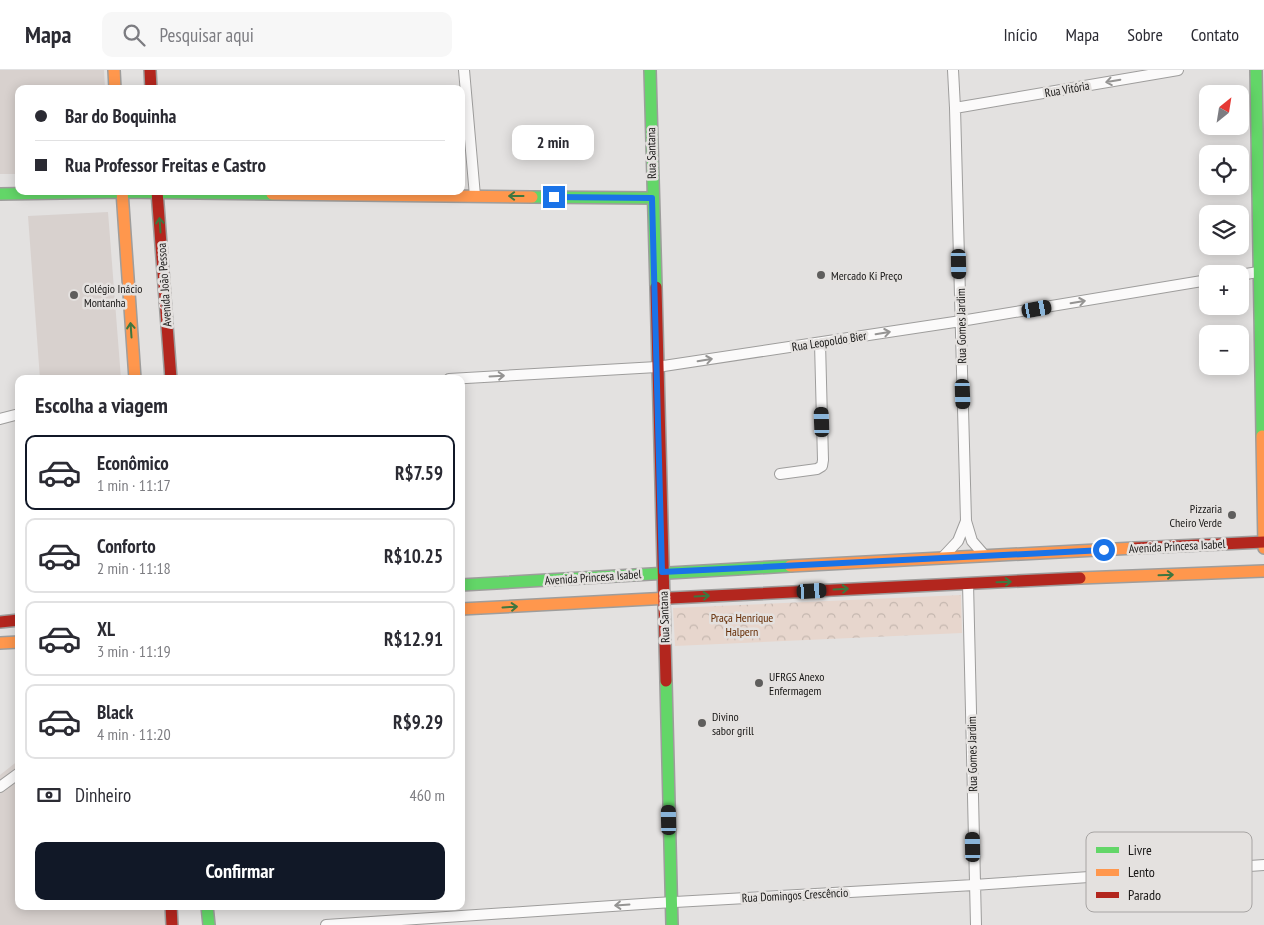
<!DOCTYPE html>
<html lang="pt">
<head>
<meta charset="utf-8">
<style>
  :root { --surface:#fff; --page:#f7f7f7; --text:#2b2b33; --muted:#7c7c81; --line:#e1e1e2; --accent:#111827 }
  body { margin:0; font-family:"PT Sans Narrow",sans-serif; background:var(--page); color:var(--text); height:100vh; display:flex; flex-direction:column; font-size:19px; white-space:nowrap }
  * { box-sizing:border-box; margin:0 }
  p { font-size:16px; color:var(--muted) }
  .icon { flex:none; width:28px; height:28px; fill:none; stroke:currentColor; stroke-width:2; stroke-linecap:round; stroke-linejoin:round }
  .map { position:relative; flex:1; overflow:hidden }
  .details { position:absolute; left:15px; top:305px; width:450px; height:535px; display:flex; flex-direction:column; background:var(--surface); border-radius:10px; box-shadow:0 2px 12px #0003 }
  .details>* { flex:none }
  .guide { position:absolute; left:15px; top:15px; width:450px; height:110px; border-radius:10px; box-shadow:0 2px 12px #0003; display:grid; align-content:center; height:110px; padding:0 20px; background:var(--surface) }
  .needle { width:32px; rotate:30deg }
  .fabs { position:absolute; left:1199px; top:15px; display:grid; gap:10px }
  .fabs a { display:grid; place-items:center; width:50px; height:50px; border-radius:10px; background:var(--surface); box-shadow:0 2px 12px #0003; font-size:25px }
  .end { position:absolute; width:22px; height:22px; margin:-11px; border:6px solid #1a73e8; background:#fff; box-shadow:0 0 0 2px #fff }
  .from { border-radius:50% }
  .bubble { position:absolute; height:35px; border-radius:10px; background:var(--surface); box-shadow:0 2px 12px #0003; font-size:16px; font-weight:700; line-height:35px; text-align:center }
  .car { position:absolute; width:15px; height:30px; margin:-15px -8px; border-radius:6px; box-shadow:0 0 4px 1px #0007; background:linear-gradient(#222 24%,#8ab4d8 0 40%,#222 0 76%,#8ab4d8 0 86%,#222 0) }
  .guide b { display:flex; align-items:center; gap:18px; height:48px; font-size:19px }
  .guide b+b { border-top:1px solid var(--line) }
  .guide i { width:12px; height:12px; background:var(--text) }
  ul { padding:0; list-style:none }
  li { display:flex; align-items:center; gap:15px; height:75px; margin:0 10px 8px; padding:0 10px; border:2px solid var(--line); border-radius:10px }
  li div { flex:1 }
  li b { display:block; font-size:19px }
  li em { font-style:normal; font-weight:700 }
  li.current { border-color:var(--accent) }
  li>.icon { width:45px; height:45px; stroke-width:1.5 }
  h2 { padding:0 20px; font-size:22px; line-height:60px }
  .pay { display:flex; align-items:center; gap:12px; height:55px; padding:0 20px; font-size:19px }
  .pay p { margin-inline-start:auto }
  .action { display:flex; gap:10px; margin-top:auto; padding:10px 20px }
  .action a { flex:1; height:58px; border-radius:10px; background:var(--accent); color:#fff; font-size:20px; font-weight:700; line-height:58px; text-align:center }
  header { display:flex; align-items:center; gap:30px; box-sizing:border-box; height:70px; padding:0 25px; background:var(--surface); border-bottom:1px solid var(--line) }
  header strong { font-size:24px }
  nav { display:flex; gap:28px; margin-inline-start:auto; font-size:18px }
  .search { width:350px; height:45px; background:var(--page); display:flex; align-items:center; gap:12px; box-sizing:border-box; padding:0 18px; border-radius:10px; color:var(--muted); font-size:19px }
  .map>svg:first-child { display:block }
  .built { fill:#d8d1ce }
  .park { fill:url(#park-crowns) }
  .lines { fill:none; stroke-linecap:round; stroke-linejoin:round }
  .street-casing { stroke:#9e9d9c; stroke-width:12 }
  .fast-casing { stroke:#9e9d9c; stroke-width:14 }
  .slow-casing { stroke:#9e9d9c; stroke-width:14 }
  .jam-casing { stroke:#9e9d9c; stroke-width:14 }
  .street { stroke:#fbfafa; stroke-width:10 }
  .fast { stroke:#63d668; stroke-width:11 }
  .slow { stroke:#ff974d; stroke-width:11 }
  .jam { stroke:#b3261e; stroke-width:11 }
  .oneway { stroke:#959493 }
  .oneway2 { stroke:#3e763f }
  .route { stroke:#1a73e8; stroke-width:6 }
  .poi-dot { fill:#5f5e5d; stroke:#e4e1df; stroke-width:2 }
  .labels { text-anchor:middle; dominant-baseline:central; stroke-width:5; stroke-linejoin:round; paint-order:stroke }
  .street-label { font-size:12px; fill:#181716; stroke:#e4e1df }
  .poi-label { font-size:12px; fill:#181716; stroke:#e4e1df; text-anchor:start }
  .park-label { font-size:12px; fill:#642c04; stroke:#e4e1df }
  .key { fill:#e4e1df; stroke:#a7a4a3; stroke-width:1 }
  .key-label { font-size:14px; fill:#181716 }
</style>
</head>
<body>
<header>
<strong>Mapa</strong>
<div class="search"><svg class="icon" aria-label="search" viewBox="0 0 24 24"><circle cx="10" cy="10" r="6"/><path d="M15 15l6 6"/></svg>Pesquisar aqui</div>
<nav><a>Início</a><a>Mapa</a><a>Sobre</a><a>Contato</a></nav>
</header>
<div class="map">
<svg width="1264" height="855" viewBox="0 0 1264 855">
  <defs>
    <pattern id="park-crowns" width="20" height="18" patternUnits="userSpaceOnUse" patternTransform="scale(1.25)"><rect width="20" height="18" fill="#e7d6cd"/><path d="M2 6a3 3 0 1 1 6 0M12 15a3 3 0 1 1 6 0" fill="none" stroke="#c5b7af"/></pattern>
  </defs>
  <rect width="100%" height="100%" fill="#e3e1e0"/>
  <!-- built -->
  <path class="built" d="M0,0H104L105,19H19V104H0Z
    M108,142L121,309H40L28,146Z
    M19,690V836H165L166,855H0V705Z"/>
  <!-- park -->
  <path class="park" d="M961,525L962,563L675,576L673,538Z"/>
  <g class="lines">
    <defs>
      <path id="street" d="M464,0L475,126
        M953,0L955,38L966,451L972,471L985,486
        M955,38L1178,0
        M1240,205L1264,201
        M449,309L657,297L961,251L1208,210
        M0,349L19,344
        M780,404L817,399L822,396L823,390L820,273
        M943,487L958,471L966,451
        M968,513L976,855
        M0,717L19,703
        M326,855L657,833L974,815L1264,795"/>
      <path id="fast" d="M650,0L656,217
        M1256,0L1262,366
        M0,124L122,122L272,124
        M532,127L652,128
        M461,515L790,496
        M666,611L672,855
        M207,836L209,855"/>
      <path id="slow" d="M114,0L115,19
        M122,121L135,309
        M272,124L532,127
        M1262,366L1264,478
        M790,496L1135,478
        M1080,508L1264,501
        M461,539L670,528
        M0,573L19,572"/>
      <path id="jam" d="M150,0L151,19
        M157,121L171,309
        M656,217L666,611
        M1135,478L1264,472
        M670,528L1080,508
        M0,552L19,550
        M171,836L172,855"/>
    </defs>
    <!-- street casing -->
    <use href="#street" class="street-casing"/>
    <!-- fast casing -->
    <use href="#fast" class="fast-casing"/>
    <!-- slow casing -->
    <use href="#slow" class="slow-casing"/>
    <!-- jam casing -->
    <use href="#jam" class="jam-casing"/>
    <!-- street -->
    <use href="#street" class="street"/>
    <!-- fast -->
    <use href="#fast" class="fast"/>
    <!-- slow -->
    <use href="#slow" class="slow"/>
    <!-- jam -->
    <use href="#jam" class="jam"/>
  </g>
  <!-- one-way arrows -->
  <defs><path id="oneway-shaft" d="M-6 0H5M1.5-3L5.5 0L1.5 3" fill="none" stroke-width="1.6" stroke-linecap="round" stroke-linejoin="round" transform="scale(1.25)"/></defs>
  <g class="oneway">
    <use href="#oneway-shaft" transform="translate(1113 11) rotate(170)"/>
    <use href="#oneway-shaft" transform="translate(1078 232) rotate(-9)"/>
    <use href="#oneway-shaft" transform="translate(883 263) rotate(-9)"/>
    <use href="#oneway-shaft" transform="translate(705 290) rotate(-9)"/>
    <use href="#oneway-shaft" transform="translate(497 306) rotate(-3)"/>
    <use href="#oneway-shaft" transform="translate(622 835) rotate(176)"/>
  </g>
  <g class="oneway2">
    <use href="#oneway-shaft" transform="translate(516 126) rotate(-180)"/>
    <use href="#oneway-shaft" transform="translate(160 155) rotate(-94)"/>
    <use href="#oneway-shaft" transform="translate(131 260) rotate(-94)"/>
    <use href="#oneway-shaft" transform="translate(1166 505) rotate(-2)"/>
    <use href="#oneway-shaft" transform="translate(1004 512) rotate(-2)"/>
    <use href="#oneway-shaft" transform="translate(841 519) rotate(-3)"/>
    <use href="#oneway-shaft" transform="translate(702 526) rotate(-3)"/>
    <use href="#oneway-shaft" transform="translate(510 537) rotate(-3)"/>
  </g>
  <g class="lines">
    <!-- route -->
    <path class="route" d="M554,127L652,128L662,502L1104,480"/>
  </g>
  <!-- markers -->
  <g class="poi-dot">
    <circle cx="821" cy="205" r="5"/>
    <circle cx="74" cy="225" r="5"/>
    <circle cx="1232" cy="445" r="5"/>
    <circle cx="759" cy="613" r="5"/>
    <circle cx="702" cy="653" r="5"/>
  </g>
  <g class="labels">
    <!-- street labels -->
    <g class="street-label">
      <text transform="translate(1067 19) rotate(-10)">Rua Vitória</text>
      <text transform="translate(651 83) rotate(-91)">Rua Santana</text>
      <text transform="translate(164 215) rotate(-94)">Avenida João Pessoa</text>
      <text transform="translate(961 256) rotate(-91)">Rua Gomes Jardim</text>
      <text transform="translate(829 271) rotate(-9)">Rua Leopoldo Bier</text>
      <text transform="translate(1177 476) rotate(-3)">Avenida Princesa Isabel</text>
      <text transform="translate(593 507) rotate(-4)">Avenida Princesa Isabel</text>
      <text transform="translate(664 547) rotate(-92)">Rua Santana</text>
      <text transform="translate(972 684) rotate(-91)">Rua Gomes Jardim</text>
      <text transform="translate(795 825) rotate(-3)">Rua Domingos Crescêncio</text>
    </g>
    <!-- poi labels -->
    <g class="poi-label">
      <text x="831" y="205">Mercado Ki Preço</text>
      <text x="84" y="218">Colégio Inácio<tspan x="84" dy="14">Montanha</tspan></text>
      <text x="1222" y="438" text-anchor="end">Pizzaria<tspan x="1222" dy="14">Cheiro Verde</tspan></text>
      <text x="769" y="606">UFRGS Anexo<tspan x="769" dy="14">Enfermagem</tspan></text>
      <text x="712" y="646">Divino<tspan x="712" dy="14">sabor grill</tspan></text>
    </g>
    <!-- park labels -->
    <g class="park-label">
      <text x="742" y="547">Praça Henrique<tspan x="742" dy="14">Halpern</tspan></text>
    </g>
  </g>
  <!-- legend -->
  <rect x="1086" y="762" width="166" height="80" rx="8" class="key"/>
  <rect x="1096" y="777" width="23" height="6" fill="#63d668"/>
  <rect x="1096" y="799" width="23" height="7" fill="#ff974d"/>
  <rect x="1096" y="822" width="23" height="6" fill="#b3261e"/>
  <g class="key-label">
    <text x="1128" y="785">Livre</text>
    <text x="1128" y="807">Lento</text>
    <text x="1128" y="830">Parado</text>
  </g>
</svg>
<div class="fabs">
<a><svg class="needle" viewBox="-14 -14 28 28"><path d="M0-13l5 13h-10z" fill="#e53935"/><path d="M0 13l5-13h-10z" fill="#7c7c81"/></svg></a>
<a><svg class="icon" aria-label="locate" viewBox="0 0 24 24"><circle cx="12" cy="12" r="6"/><path d="M12 2v4M12 18v4M2 12h4M18 12h4"/></svg></a>
<a><svg class="icon" aria-label="layers" viewBox="0 0 24 24"><path d="M12 4l9 5-9 5-9-5zM3 14l9 5 9-5"/></svg></a>
<a>+</a>
<a>−</a>
</div>
<i class="end from" style="left:1104px;top:480px"></i>
<i class="end" style="left:554px;top:127px"></i>
<div class="bubble" style="left:512px;top:55px;width:82px">2 min</div>
<i class="car" style="left:959px;top:194px;rotate:179deg"></i>
<i class="car" style="left:1037px;top:239px;rotate:80deg"></i>
<i class="car" style="left:963px;top:324px;rotate:178deg"></i>
<i class="car" style="left:822px;top:352px;rotate:358deg"></i>
<i class="car" style="left:812px;top:521px;rotate:87deg"></i>
<i class="car" style="left:669px;top:750px;rotate:359deg"></i>
<i class="car" style="left:973px;top:777px;rotate:359deg"></i>
<div class="guide">
<b><i class="from"></i>Bar do Boquinha</b>
<b><i></i>Rua Professor Freitas e Castro</b>
</div>
<section class="details">
<h2>Escolha a viagem</h2>
<ul>
<li class="current"><svg class="icon" aria-label="car" viewBox="0 0 24 24"><path d="M5 17H2v-5l4-1 3-4h7l3 4 3 1v5h-3M9 17h6M6 11h13"/><circle cx="7" cy="17" r="2"/><circle cx="17" cy="17" r="2"/></svg><div><b>Econômico</b><p>1 min · 11:17</p></div><em>R$7.59</em></li>
<li><svg class="icon" aria-label="car" viewBox="0 0 24 24"><path d="M5 17H2v-5l4-1 3-4h7l3 4 3 1v5h-3M9 17h6M6 11h13"/><circle cx="7" cy="17" r="2"/><circle cx="17" cy="17" r="2"/></svg><div><b>Conforto</b><p>2 min · 11:18</p></div><em>R$10.25</em></li>
<li><svg class="icon" aria-label="car" viewBox="0 0 24 24"><path d="M5 17H2v-5l4-1 3-4h7l3 4 3 1v5h-3M9 17h6M6 11h13"/><circle cx="7" cy="17" r="2"/><circle cx="17" cy="17" r="2"/></svg><div><b>XL</b><p>3 min · 11:19</p></div><em>R$12.91</em></li>
<li><svg class="icon" aria-label="car" viewBox="0 0 24 24"><path d="M5 17H2v-5l4-1 3-4h7l3 4 3 1v5h-3M9 17h6M6 11h13"/><circle cx="7" cy="17" r="2"/><circle cx="17" cy="17" r="2"/></svg><div><b>Black</b><p>4 min · 11:20</p></div><em>R$9.29</em></li>
</ul>
<div class="pay"><svg class="icon" aria-label="cash" viewBox="0 0 24 24"><path d="M3 7h18v10H3z"/><circle cx="12" cy="12" r="2"/></svg>Dinheiro<p>460 m</p></div>
<div class="action"><a>Confirmar</a></div>
</section>
</div>
</body>
</html>
